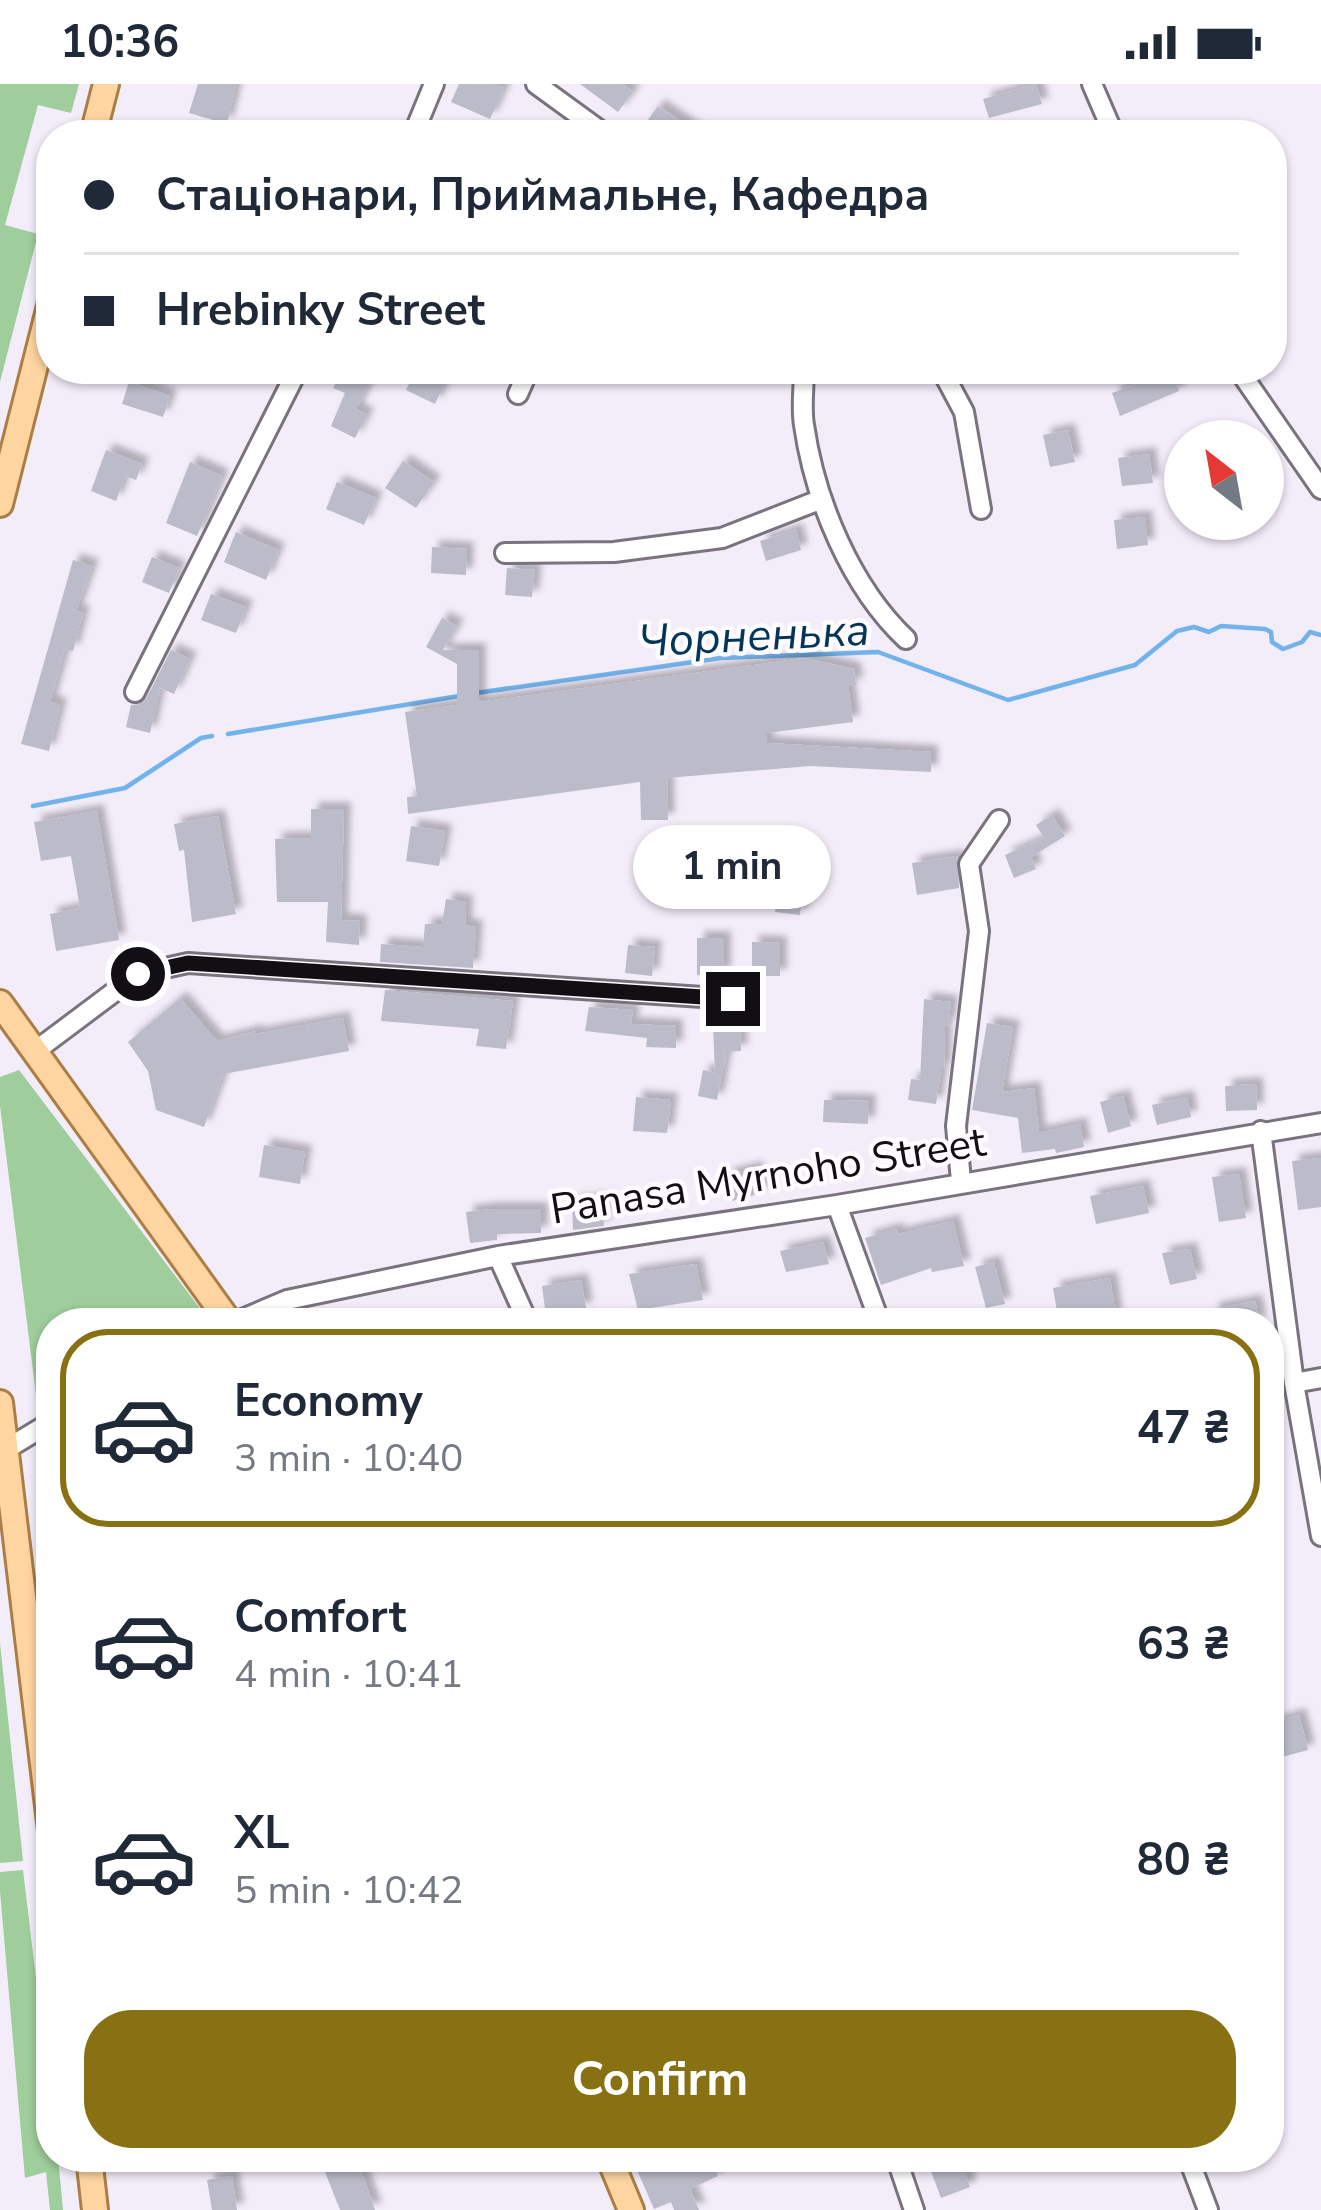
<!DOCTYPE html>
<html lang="en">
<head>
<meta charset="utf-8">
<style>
  :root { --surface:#fff; --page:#f2f2f3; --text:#1f2937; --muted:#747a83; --line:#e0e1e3; --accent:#887112 }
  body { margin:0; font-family:"Nunito Sans",sans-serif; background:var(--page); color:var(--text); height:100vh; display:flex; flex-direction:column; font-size:45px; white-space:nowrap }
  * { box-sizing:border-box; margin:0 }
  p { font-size:39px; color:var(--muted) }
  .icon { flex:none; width:66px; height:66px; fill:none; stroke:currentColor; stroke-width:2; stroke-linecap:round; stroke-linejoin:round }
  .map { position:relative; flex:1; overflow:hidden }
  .details { position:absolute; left:36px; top:1224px; width:1248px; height:864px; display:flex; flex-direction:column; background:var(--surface); border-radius:48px; box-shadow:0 3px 9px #0004 }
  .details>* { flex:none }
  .banner { position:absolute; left:36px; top:36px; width:1251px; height:264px; border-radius:48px; box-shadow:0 3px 9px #0004; display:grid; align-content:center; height:264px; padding:0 48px; background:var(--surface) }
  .needle { width:78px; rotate:329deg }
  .tools { position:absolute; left:1164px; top:336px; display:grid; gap:24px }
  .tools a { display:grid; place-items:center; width:120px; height:120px; border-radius:50%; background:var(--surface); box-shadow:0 3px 9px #0004; font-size:60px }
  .end { position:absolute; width:54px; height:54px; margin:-27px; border:15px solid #120f14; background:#fff; box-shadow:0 0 0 6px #fff }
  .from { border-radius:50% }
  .bubble { position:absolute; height:84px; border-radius:42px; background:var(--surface); box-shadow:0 3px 9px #0004; font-size:39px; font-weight:700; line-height:84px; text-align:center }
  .banner b { display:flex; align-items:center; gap:42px; height:114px; font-size:45px }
  .banner b+b { border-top:3px solid var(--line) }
  .banner i { width:30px; height:30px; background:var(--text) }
  ul { padding:21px 0 0; list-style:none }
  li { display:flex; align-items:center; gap:36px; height:198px; margin:0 24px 18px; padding:0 24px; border:6px solid transparent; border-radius:48px }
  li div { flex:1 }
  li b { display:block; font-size:45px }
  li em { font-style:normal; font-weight:700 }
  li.on { border-color:var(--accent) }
  li>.icon { width:108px; height:108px; stroke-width:1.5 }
  .action { display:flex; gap:24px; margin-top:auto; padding:24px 48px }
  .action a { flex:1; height:138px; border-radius:48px; background:var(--accent); color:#fff; font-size:48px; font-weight:700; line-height:138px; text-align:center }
  .status { display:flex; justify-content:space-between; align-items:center; height:84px; padding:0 60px; background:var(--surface); direction:ltr }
  .status svg { height:33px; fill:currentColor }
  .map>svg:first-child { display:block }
  .green { fill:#9fcd9b }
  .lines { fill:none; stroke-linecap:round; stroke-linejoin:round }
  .stream { stroke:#72b3ec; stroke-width:4.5 }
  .building { fill:#bbbbc9; filter:url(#shadow) }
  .minor-casing { stroke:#79737f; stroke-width:24 }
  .major-casing { stroke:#ab7e45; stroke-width:30 }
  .minor { stroke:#fff; stroke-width:18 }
  .major { stroke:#fed5a0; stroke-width:24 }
  .route { stroke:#120f14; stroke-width:15 }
  .labels { text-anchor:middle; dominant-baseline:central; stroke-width:9; stroke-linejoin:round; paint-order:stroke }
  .street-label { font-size:42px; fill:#120f14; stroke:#fefcff }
  .water-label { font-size:45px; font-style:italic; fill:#02355a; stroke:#fefcff }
</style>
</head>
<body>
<div class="status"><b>10:36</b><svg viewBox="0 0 49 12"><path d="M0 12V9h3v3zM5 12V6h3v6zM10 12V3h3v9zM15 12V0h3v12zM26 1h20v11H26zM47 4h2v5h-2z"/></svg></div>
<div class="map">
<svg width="1321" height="2126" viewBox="0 0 1321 2126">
  <defs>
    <filter id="shadow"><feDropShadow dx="7" dy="-7" stdDeviation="3" flood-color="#0004"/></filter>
  </defs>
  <rect width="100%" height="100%" fill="#f3edfa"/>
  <!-- green -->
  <path class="green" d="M0,0H79L71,29L38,21L5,141L38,150L0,298Z
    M19,986L202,1227L200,1239H51V1327L44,1331L38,1327L0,1022V993Z
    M0,1559L23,1777L0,1779Z
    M23,1786L51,2019V2073H58L63,2126H50L46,2088L25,2094L0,1807V1788Z"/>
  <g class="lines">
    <!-- stream -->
    <path class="stream" d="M476,609L721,574L878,568L1008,616L1135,581L1177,547L1194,543L1209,548L1221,542L1265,545L1271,548L1272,558L1283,565L1302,558L1310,548L1321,551
      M228,650L459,612
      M33,722L125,704L201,654L212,652"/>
  </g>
  <!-- building -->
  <path class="building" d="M198,0H236L227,40L189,29Z
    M459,0H495L504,4L490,35L451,18Z
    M580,0H623L633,8L618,28Z
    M1036,0L1042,20L989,34L983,15Z
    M658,22L702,51H662L645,40Z
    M343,285H377L356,325L367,331L355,354L331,342L345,309L333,304Z
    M416,285H433L448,292L435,320L406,306Z
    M1172,287L1179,307L1120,332L1112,309Z
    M129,298L170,312L163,333L122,320Z
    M1068,346L1075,378L1050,383L1043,351Z
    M106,366L142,380L136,396L125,392L116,417L91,407Z
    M1149,370L1153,399L1122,402L1118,374Z
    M403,377L434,398L416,424L385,404Z
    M190,378L222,392L197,452L166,439Z
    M337,398L376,414L364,441L326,425Z
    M1145,433L1148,461L1117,465L1114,436Z
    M796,446L801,466L766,477L760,457Z
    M236,448L278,466L266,496L224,478Z
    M432,463L467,465L466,491L431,489Z
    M152,473L179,484L169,509L142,498Z
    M73,476L92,482L76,527L83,529L73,567L65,565L50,618L60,621L49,667L21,660Z
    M507,484L535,486L532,513L505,511Z
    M211,510L246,523L236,549L201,536Z
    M442,534L457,542L443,566H479V618L805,574L854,585L856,602L848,600L853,638L767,649V659L931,668V688L810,682L667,694L668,736H641L640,698L408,730L407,713L417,712L405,628L457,621V580L426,563Z
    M171,566L190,575L174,610L160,604L150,649L126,643L131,621L142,620L146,615Z
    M311,725H344L341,836L360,837L359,861L326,858L328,818H277L275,755L311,754Z
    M97,727L119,856L56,867L50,830L80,824L71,772L41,777L34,738Z
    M1052,731L1065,752L1031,773L1036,785L1014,794L1005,771L1044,754L1036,741Z
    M218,732L236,830L192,838L184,766L179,767L174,740Z
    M411,742L445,747L439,782L406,777Z
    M957,772L959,804L917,811L912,779Z
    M780,786L805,789L800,831L775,828Z
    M446,815L466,818L465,841L476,843L473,884L380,878L381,860L423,863L425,840H442Z
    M697,854H724V891H697Z
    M752,858L780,859V892H752Z
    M628,861L655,863L652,892L625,889Z
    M385,906L513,917L506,965L476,962L479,945L381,937Z
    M180,914L217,957L256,947V950L343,934L349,967L223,990L204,1043L156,1026L148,987L128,958Z
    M924,915L951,918L948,942L945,941L944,985H941L936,1020L908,1016L911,995L920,996Z
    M589,923L633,926L631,940L676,942V964L646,963L647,954L585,947Z
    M740,939L741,967L726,968L717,1016L698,1012L703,986L715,989L713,940Z
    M987,939L1013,943L1002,1008L1034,1004L1039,1049L1080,1040L1084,1063L1056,1069L1055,1065L1022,1069L1018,1034L972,1026Z
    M1256,1000L1257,1026L1226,1027L1225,1002Z
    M1123,1012L1131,1042L1108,1049L1100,1018Z
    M636,1013L671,1016L667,1049L633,1047Z
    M1187,1013L1191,1033L1157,1041L1152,1021Z
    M824,1016L869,1017L868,1040L823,1038Z
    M264,1061L305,1068L300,1100L259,1093Z
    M1321,1074V1123L1298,1126L1292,1077Z
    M756,1084L762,1109L732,1117L726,1091Z
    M1239,1090L1246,1134L1219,1138L1212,1093Z
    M1143,1102L1149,1129L1096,1140L1090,1112Z
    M603,1116L604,1142L573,1146L572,1118Z
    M491,1125H541V1149L497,1150V1156L470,1159L466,1128Z
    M953,1137L964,1182L932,1188L931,1184L881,1201L865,1154L896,1145L898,1150Z
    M823,1158L829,1180L786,1188L780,1167Z
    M1190,1165L1197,1195L1170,1201L1162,1169Z
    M994,1178L1005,1220L986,1224L975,1183Z
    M696,1180L703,1216L638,1226L629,1190Z
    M1110,1194L1116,1233L1059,1239L1053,1204Z
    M581,1196L586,1224L546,1232L542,1202Z
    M1255,1217L1260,1239H1214L1212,1225Z
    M1299,1631L1308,1666L1282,1673L1273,1638Z
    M673,2073H709L718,2092L690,2105L699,2126H674L671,2118L654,2125L637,2086Z
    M357,2076L375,2126H340L325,2088Z
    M960,2076L970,2103L941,2114L931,2087Z
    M232,2092L237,2126H212L207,2096Z"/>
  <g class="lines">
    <defs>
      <path id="minor" d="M536,0L606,51
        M1092,0L1114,51
        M413,51L434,0
        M804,285C804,303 801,323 804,341C815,417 851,503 906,555
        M941,285L964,328L981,425
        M1238,285L1321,405
        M518,310L529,285
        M505,469L614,468L722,454L822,415
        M135,608L298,285
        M34,968L138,890L188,879L733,915
        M1261,1047L1294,1299L1321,1452
        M961,1097L956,1042L979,847L969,780L999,736
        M837,1121L880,1239
        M498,1172L528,1239
        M233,1239L287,1216L498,1172L837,1121L1321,1039
        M1294,1299L1321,1294
        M0,1369L51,1338
        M896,2073L914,2126
        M1188,2073L1208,2126"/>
      <path id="major" d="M93,51L106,0
        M0,420L51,218
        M0,919L230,1239
        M0,1319L51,1747
        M89,2073L95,2126
        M609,2073L631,2126"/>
    </defs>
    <!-- minor casing -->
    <use href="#minor" class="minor-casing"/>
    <!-- major casing -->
    <use href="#major" class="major-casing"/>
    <!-- minor -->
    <use href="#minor" class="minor"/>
    <!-- major -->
    <use href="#major" class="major"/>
  </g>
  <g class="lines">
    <!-- route -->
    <path class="route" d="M138,890L188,879L733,915"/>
  </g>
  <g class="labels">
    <!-- street labels -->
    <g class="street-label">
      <text transform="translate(768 1092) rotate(-9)">Panasa Myrnoho Street</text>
    </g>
    <!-- water labels -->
    <g class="water-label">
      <text transform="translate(754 552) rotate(-3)">Чорненька</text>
    </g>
  </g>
</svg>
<div class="tools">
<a><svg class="needle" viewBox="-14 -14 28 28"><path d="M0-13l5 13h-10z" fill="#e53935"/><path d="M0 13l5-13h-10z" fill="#747a83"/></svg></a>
</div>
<i class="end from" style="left:138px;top:890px"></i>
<i class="end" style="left:733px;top:915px"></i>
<div class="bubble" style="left:633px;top:741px;width:198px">1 min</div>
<div class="banner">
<b><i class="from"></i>Стаціонари, Приймальне, Кафедра</b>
<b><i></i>Hrebinky Street</b>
</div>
<section class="details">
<ul>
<li class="on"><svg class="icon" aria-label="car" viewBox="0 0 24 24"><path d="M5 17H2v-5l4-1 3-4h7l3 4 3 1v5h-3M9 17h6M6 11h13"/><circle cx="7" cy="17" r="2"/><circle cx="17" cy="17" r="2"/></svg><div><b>Economy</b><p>3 min · 10:40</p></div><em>47 ₴</em></li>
<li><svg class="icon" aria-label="car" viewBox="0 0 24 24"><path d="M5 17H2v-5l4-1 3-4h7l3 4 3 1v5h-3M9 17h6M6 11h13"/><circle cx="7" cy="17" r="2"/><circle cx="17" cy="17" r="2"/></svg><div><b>Comfort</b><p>4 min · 10:41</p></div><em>63 ₴</em></li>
<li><svg class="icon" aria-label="car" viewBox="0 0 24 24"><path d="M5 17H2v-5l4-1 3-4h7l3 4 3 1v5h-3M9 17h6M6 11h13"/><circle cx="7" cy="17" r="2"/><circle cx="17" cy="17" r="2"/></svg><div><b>XL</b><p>5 min · 10:42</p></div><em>80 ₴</em></li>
</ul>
<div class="action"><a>Confirm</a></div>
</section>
</div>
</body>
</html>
